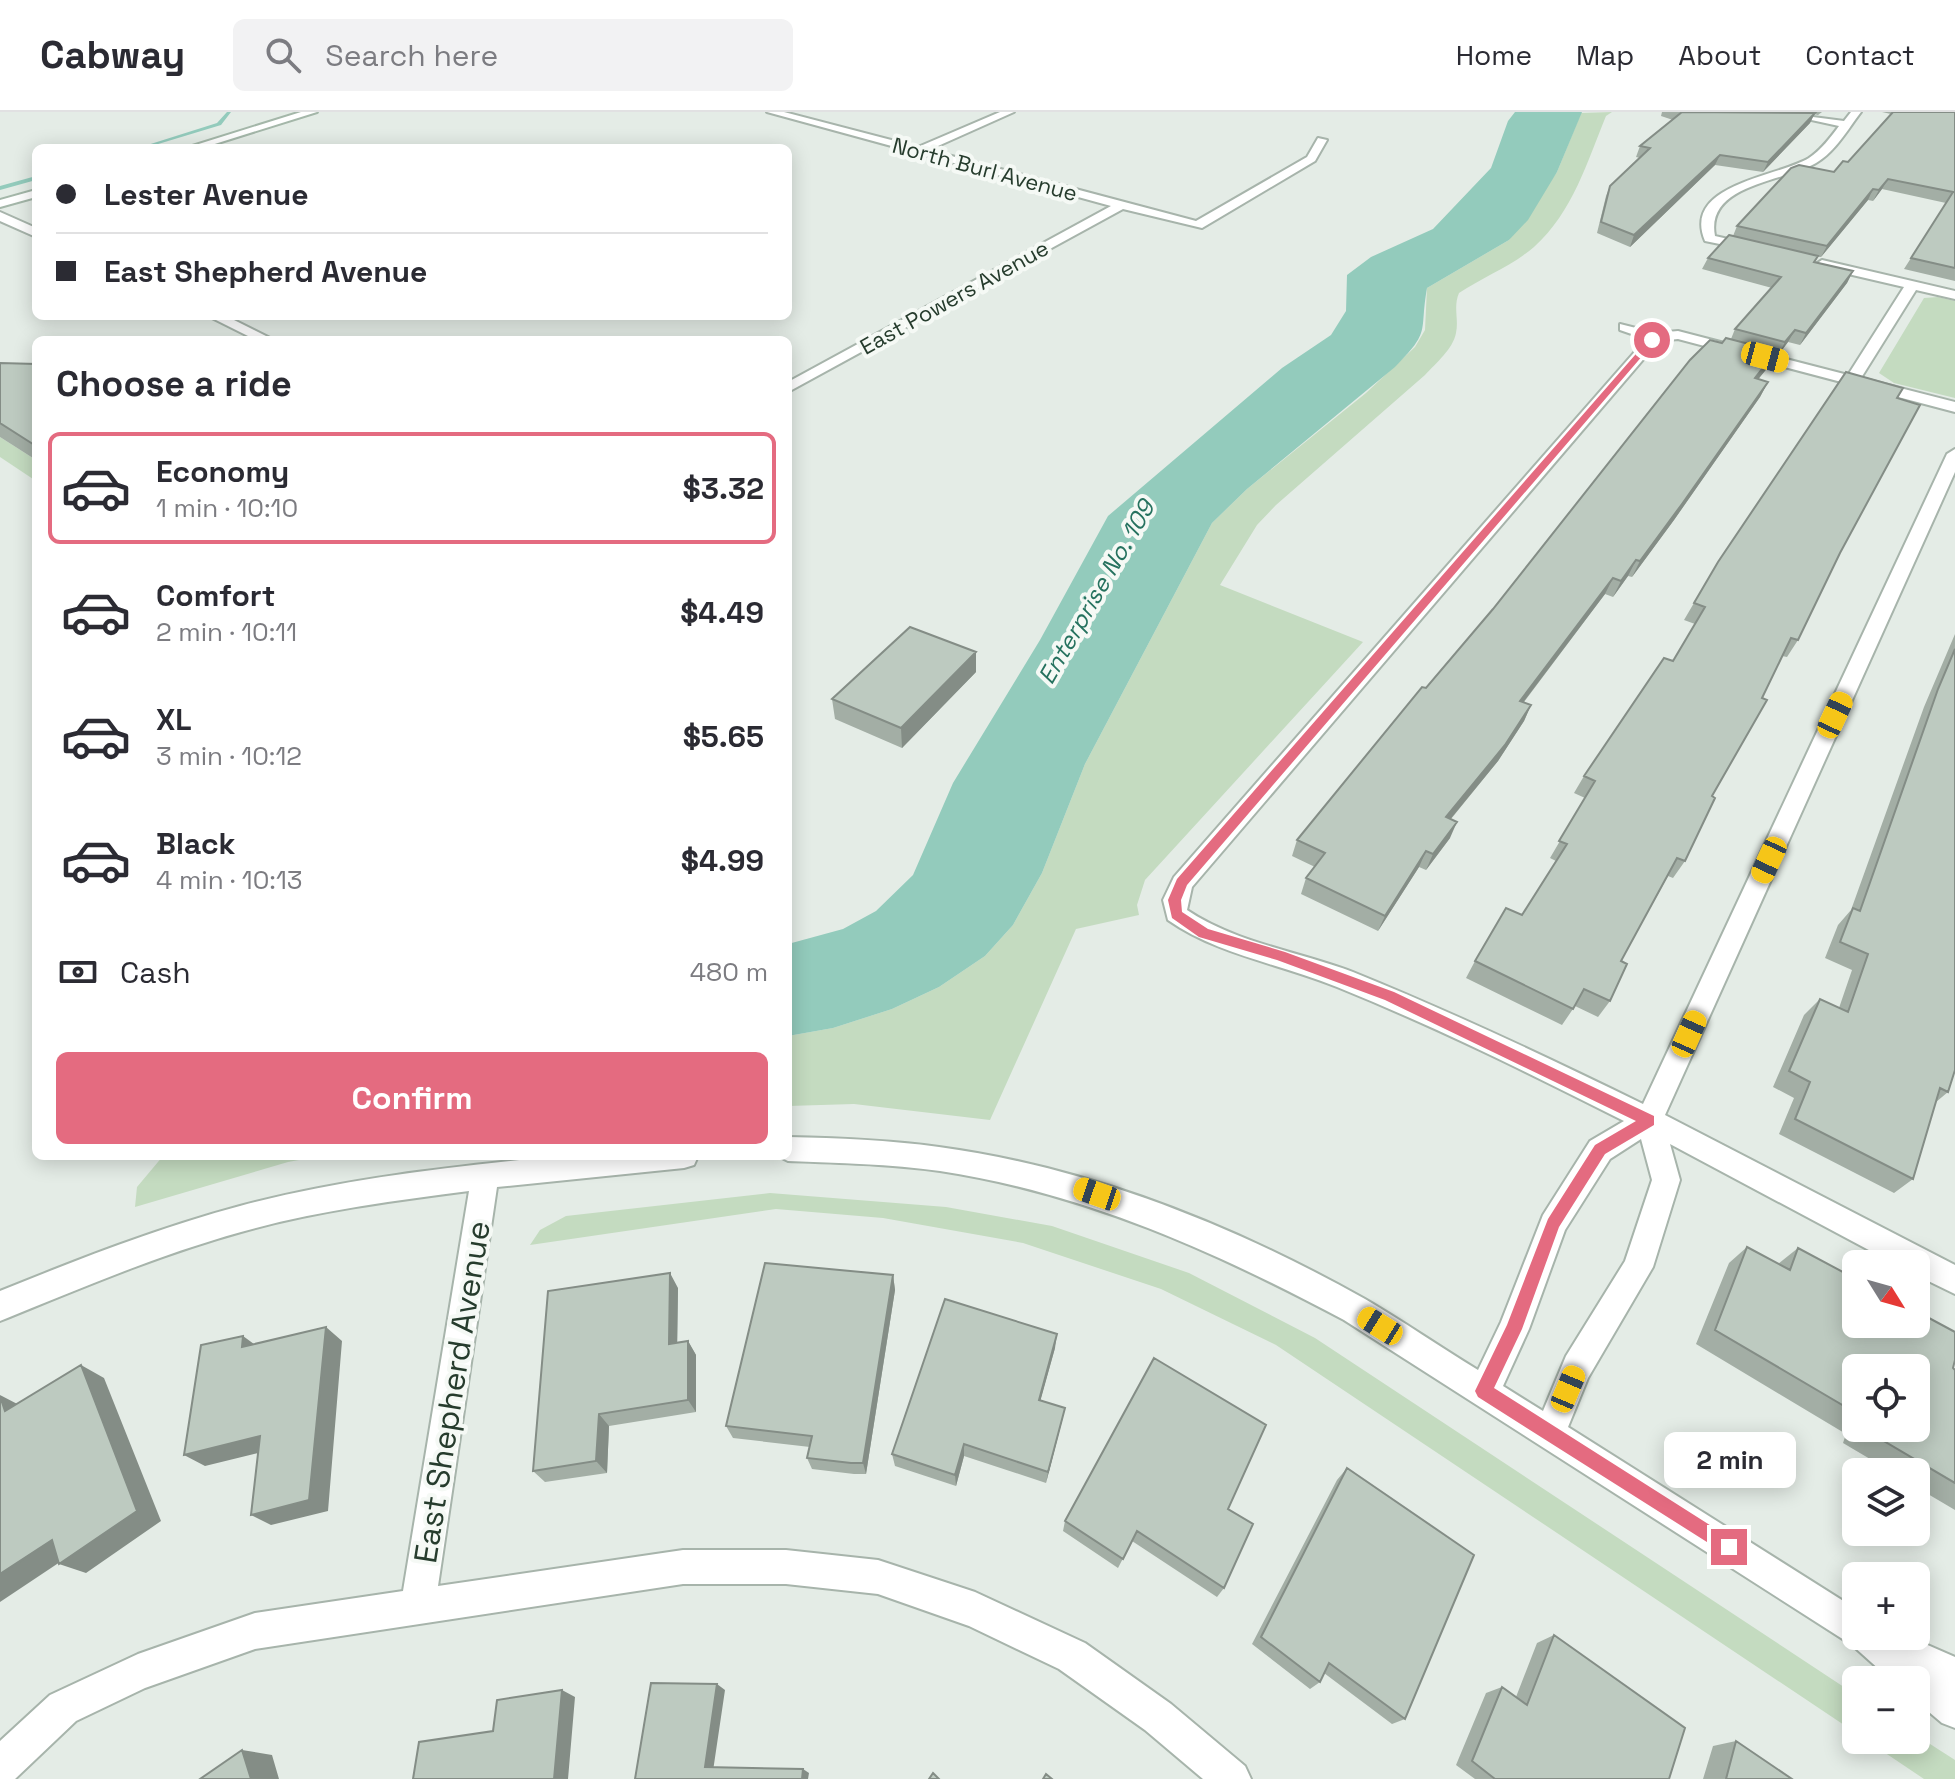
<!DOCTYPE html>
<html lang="en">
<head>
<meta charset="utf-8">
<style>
  :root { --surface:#fff; --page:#f2f2f3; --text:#2b2b33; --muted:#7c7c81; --line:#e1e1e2; --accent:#e46b80 }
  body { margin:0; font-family:"Space Grotesk",sans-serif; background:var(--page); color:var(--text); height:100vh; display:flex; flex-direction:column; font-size:30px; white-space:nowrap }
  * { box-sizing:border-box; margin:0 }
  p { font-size:26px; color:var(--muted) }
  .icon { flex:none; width:44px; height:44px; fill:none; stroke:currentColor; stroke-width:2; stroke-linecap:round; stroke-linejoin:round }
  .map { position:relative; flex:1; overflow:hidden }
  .panel { position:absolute; left:32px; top:224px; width:760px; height:824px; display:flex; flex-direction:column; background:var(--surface); border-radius:12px; box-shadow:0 4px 20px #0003 }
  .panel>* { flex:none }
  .hud { position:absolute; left:32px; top:32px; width:760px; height:176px; border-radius:12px; box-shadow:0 4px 20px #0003; display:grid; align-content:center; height:176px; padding:0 24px; background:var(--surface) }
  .needle { width:52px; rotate:127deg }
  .controls { position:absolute; left:1842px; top:1138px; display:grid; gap:16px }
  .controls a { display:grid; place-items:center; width:88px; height:88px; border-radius:12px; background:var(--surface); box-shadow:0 4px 20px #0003; font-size:40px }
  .end { position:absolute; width:36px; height:36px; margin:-18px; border:10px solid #e46b80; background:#fff; box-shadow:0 0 0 4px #fff }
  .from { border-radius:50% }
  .bubble { position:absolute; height:56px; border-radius:12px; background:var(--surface); box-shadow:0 4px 20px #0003; font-size:26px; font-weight:700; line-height:56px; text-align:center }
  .car { position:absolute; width:24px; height:48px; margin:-24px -12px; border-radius:10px; box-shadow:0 0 6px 2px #0007; background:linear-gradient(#f5c518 24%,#345 0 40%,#f5c518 0 76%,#345 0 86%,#f5c518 0) }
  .hud b { display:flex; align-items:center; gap:28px; height:76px; font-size:30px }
  .hud b+b { border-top:2px solid var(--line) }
  .hud i { width:20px; height:20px; background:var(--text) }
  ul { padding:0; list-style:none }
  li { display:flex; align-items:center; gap:24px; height:112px; margin:0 16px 12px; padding:0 8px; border:4px solid transparent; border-radius:12px }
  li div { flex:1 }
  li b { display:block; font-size:30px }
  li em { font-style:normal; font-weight:700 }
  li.on { border-color:var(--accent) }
  li>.icon { width:72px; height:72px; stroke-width:1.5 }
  h2 { padding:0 24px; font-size:36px; line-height:96px }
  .pay { display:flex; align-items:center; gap:20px; height:88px; padding:0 24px; font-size:30px }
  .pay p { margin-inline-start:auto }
  .action { display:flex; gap:16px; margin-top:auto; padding:16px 24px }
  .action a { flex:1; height:92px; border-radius:12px; background:var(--accent); color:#fff; font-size:32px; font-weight:700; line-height:92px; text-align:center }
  header { display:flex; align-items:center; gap:48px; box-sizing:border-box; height:112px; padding:0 40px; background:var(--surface); border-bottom:2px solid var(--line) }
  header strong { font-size:38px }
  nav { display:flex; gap:44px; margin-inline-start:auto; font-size:28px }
  .search { width:560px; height:72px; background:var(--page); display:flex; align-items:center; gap:20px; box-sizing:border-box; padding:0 28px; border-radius:12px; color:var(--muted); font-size:30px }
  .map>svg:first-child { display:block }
  .green { fill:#c4dbc0 }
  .water { fill:#93cbbc }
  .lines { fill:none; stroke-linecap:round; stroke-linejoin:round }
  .stream { fill:#93cbbc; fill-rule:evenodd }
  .street-casing { stroke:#a7b4ab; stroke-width:4 }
  .secondary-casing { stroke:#a4b7a9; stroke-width:4 }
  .street { fill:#fff; fill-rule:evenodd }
  .secondary { fill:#fff; fill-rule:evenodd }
  .wall { fill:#a3aea5; fill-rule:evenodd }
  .shaded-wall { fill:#848d86 }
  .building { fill:#bdcac0; stroke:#848d86; stroke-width:2 }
  .route { fill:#e46b80 }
  .labels { text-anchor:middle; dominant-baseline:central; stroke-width:8; stroke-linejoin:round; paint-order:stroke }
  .far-street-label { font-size:22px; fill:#263c2d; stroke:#f5f9f5 }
  .far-water-label { font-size:24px; font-style:italic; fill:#26725f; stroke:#f5f9f5 }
  .near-street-label { font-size:32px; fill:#263c2d; stroke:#f5f9f5 }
</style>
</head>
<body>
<header>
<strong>Cabway</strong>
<div class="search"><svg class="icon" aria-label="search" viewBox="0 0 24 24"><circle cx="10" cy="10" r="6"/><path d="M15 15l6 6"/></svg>Search here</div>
<nav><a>Home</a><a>Map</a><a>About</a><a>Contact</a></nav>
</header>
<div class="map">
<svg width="1955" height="1667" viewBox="0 0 1955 1667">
  <rect width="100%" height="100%" fill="#e4ece6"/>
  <!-- green -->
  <path class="green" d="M1612,0L1606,4C1587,50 1573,100 1534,135C1512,154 1483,165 1459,181C1453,195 1459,207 1456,221C1453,237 1436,251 1425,263L1276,393L1257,413L1220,473L1363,530L1145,768L1137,793L1139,803L1076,817L990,1008L854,992L788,994V924L833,916L892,897L939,875L985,844L1013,813L1042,761L1085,652L1212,411L1247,377L1366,281L1415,235L1425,218L1427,176L1509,128L1557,60L1581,1Z
    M1938,185L1955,189V286L1894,271L1879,261L1924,186Z
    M0,325L36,348V369L0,345Z
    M163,1044H321L288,1050L135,1095L137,1075Z
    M770,1081L946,1095L1052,1114L1189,1161L1315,1226L1856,1583V1621L1276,1233L1161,1177L1023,1131L883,1106L776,1097L530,1133L540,1118L566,1104Z
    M1916,1623L1955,1648V1667H1924L1866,1628H1916Z"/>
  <!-- water -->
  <path class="water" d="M1515,0H1582L1557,60L1528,108L1509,128L1427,176C1419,221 1432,218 1395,255L1247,377L1212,411L1085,652L1042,761L1013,813L985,844L939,875L892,897L833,916L788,924V832L843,817L876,799L913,763L953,671L1040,528L1108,404L1282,256L1331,223L1346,199L1347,163L1371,145L1433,117L1491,56L1508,9Z"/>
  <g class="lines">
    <!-- stream -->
    <path class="stream" d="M227,0H231L221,13L145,36H138L217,11Z
      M36,64V68L0,78V74Z"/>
    <defs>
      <path id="street" d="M767,0H784L918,35L1000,0H1014L929,38L1196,109L1307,45L1318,26L1327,28L1315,49L1202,116L1123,97L788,280V270L1111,94Z
        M1775,0L1844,9L1851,0H1861C1848,17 1835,40 1816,51C1784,70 1705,72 1715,124L1759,134V140L1705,129C1681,72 1778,65 1809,46C1821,38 1831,25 1839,14Z
        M0,100L36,116V125L0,109Z
        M1822,148L1955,179V187L1916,178L1861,266L1955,290V300L1678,227L1659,229L1192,775L1187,798C1236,831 1298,839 1353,860C1452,900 1547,945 1643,992L1947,342L1955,337V360L1665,1003L1955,1153V1182L1916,1163V1152H1895L1670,1032L1680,1068L1653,1155L1588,1266L1568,1315L1856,1497V1524H1907L1955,1545V1616L1942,1611L1916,1589V1568H1891L1852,1533L1344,1208C1216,1140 1085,1081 940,1059C890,1052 839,1051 788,1049L778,1044H788V1025C839,1026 889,1028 939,1035C1088,1055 1235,1114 1365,1187C1403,1209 1440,1235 1478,1258L1501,1210L1543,1103L1590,1029L1624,1009C1529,961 1436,915 1337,875C1281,852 1218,843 1168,808L1163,788L1174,765L1646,227L1620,218V212L1656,221L1678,219L1848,263L1904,175L1818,155L1816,152ZM1641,1027L1652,1068L1625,1149L1566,1244L1543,1299L1503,1274L1529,1217L1565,1118L1610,1047Z
        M208,204H226L274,228H256Z
        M558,1044H698L694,1053L684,1056L497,1075L438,1474L683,1438H786L878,1448L975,1480L1085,1531L1171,1592L1245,1654L1251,1667H1203L1145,1618L1059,1557L969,1514L878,1482L786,1472H683L255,1537L145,1576L76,1609L15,1667H0V1629L50,1583L138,1542L255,1501L403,1479L469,1079C392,1089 315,1099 241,1120C158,1143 79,1177 0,1209V1179C79,1147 158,1116 240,1094C344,1066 452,1055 558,1044Z"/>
      <path id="secondary" d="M301,0H317L202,36H186Z
        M36,78V85L0,95V88Z"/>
    </defs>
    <!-- street casing -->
    <use href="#street" class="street-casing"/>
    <!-- secondary casing -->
    <use href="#secondary" class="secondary-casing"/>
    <!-- street -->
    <use href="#street" class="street"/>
    <!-- secondary -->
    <use href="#secondary" class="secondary"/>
  </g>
  <!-- wall -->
  <path class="wall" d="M1662,0H1822L1818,3L1814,2L1810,11L1763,60L1715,53L1630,135L1597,121L1606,84L1610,74L1640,46L1636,45L1640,34L1673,8L1661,4Z
    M1882,0H1955V169L1904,157L1946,91L1882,77L1873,89L1868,88L1821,145H1818L1815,150L1853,159L1847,171L1800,233L1788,230L1779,242L1775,241L1769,254L1758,267L1768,270L1760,285L1674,408L1632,465L1628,464L1613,485L1605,482L1524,590L1531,593L1524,609L1498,649L1451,707L1450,726L1426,758L1419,755L1378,819L1301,782L1306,766L1315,755L1292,744L1297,728L1722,231L1731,227L1735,217L1772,176L1702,157L1708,146L1733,124L1737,114L1834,60L1848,50L1891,2Z
    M0,251L36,252V348L0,325Z
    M1897,286L1840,441L1798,528L1787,545L1782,544L1712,684L1685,749L1673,766L1668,764L1621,849L1610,889L1598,905L1575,894L1562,913L1466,866L1475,849L1522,803L1556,749L1550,746L1585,686L1574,681L1584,664L1673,549L1695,512L1684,508L1718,450Z
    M1955,522V958L1948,980L1936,990L1913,1067L1894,1081L1779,1022L1794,986L1773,975L1804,903L1820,887L1839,896L1852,858L1825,846L1838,813L1851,798L1924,595Z
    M976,560L902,636L835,607L832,587Z
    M1747,1135L1778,1152L1798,1136L1955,1258V1398L1916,1375V1360H1892L1843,1331L1846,1322L1696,1232L1729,1151ZM1856,1256L1916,1316H1856Z
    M893,1163L895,1178L866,1362H854L812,1357L807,1346L810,1335L733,1326L726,1314Z
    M678,1176L677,1231L688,1229L696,1243V1300L609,1314L607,1361L545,1370L533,1359Z
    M1055,1236L1040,1289L1065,1296L1046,1371L964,1344L956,1374L895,1354L892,1342Z
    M1347,1356L1405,1607L1392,1612L1324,1561L1320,1570L1310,1577L1252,1532L1337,1368Z
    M1228,1397L1224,1476L1217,1485L1132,1429L1118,1456L1063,1419L1065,1409Z
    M1554,1523L1669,1667H1475L1456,1653L1486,1581L1502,1575L1516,1585L1537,1531Z
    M1736,1629L1792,1667H1703L1713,1634Z"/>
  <!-- shaded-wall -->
  <path class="shaded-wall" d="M1815,1L1810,11L1763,60L1768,50Z
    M1720,43L1715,53L1630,135L1634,123Z
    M1888,67L1882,77L1873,89L1879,78Z
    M1873,77L1868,88L1821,145L1827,134Z
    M1853,159L1847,171L1800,233L1806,221Z
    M1795,218L1788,230L1779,242L1785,230Z
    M1776,239L1769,254L1747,281L1755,266Z
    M1768,270L1760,285L1674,408L1632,465L1640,449Z
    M1636,448L1628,464L1613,485L1621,469Z
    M1613,466L1605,482L1512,605L1520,589Z
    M976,540V560L902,636L901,616Z
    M1531,593L1524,609L1498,649L1439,721L1446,705Z
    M1457,710L1450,726L1426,758L1433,742Z
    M1426,739L1419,755L1378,819L1385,804Z
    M670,1161L678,1176L677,1246L669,1232Z
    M893,1163L895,1178L866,1362L863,1351Z
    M326,1215L342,1229L328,1399L271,1413L251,1403Z
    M1057,1222L1055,1236L1037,1301L1039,1288Z
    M243,1224L262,1238L242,1235Z
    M688,1229L696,1243V1300L688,1288Z
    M81,1253L104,1266L161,1409L86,1461L59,1452Z
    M0,1283L25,1296L5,1299Z
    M1065,1296L1062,1309L1046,1371L1048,1360Z
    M599,1302L609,1314L607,1361L596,1349Z
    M260,1324L279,1336L205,1354L184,1343Z
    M964,1332V1344L956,1374L955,1363Z
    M52,1428L78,1438L0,1490V1462Z
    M717,1572L725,1578L713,1659L705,1655Z
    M562,1578L575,1585L568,1667H554Z
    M242,1638L272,1643L279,1667H251Z
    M803,1657L809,1661L808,1667H802Z"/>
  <!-- building -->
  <path class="building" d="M1682,0L1815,1L1768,50L1720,43L1634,123L1601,110L1610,74L1650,36L1640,34Z
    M1893,0H1955V156L1911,146L1953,80L1888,67L1879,78L1873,77L1827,134L1737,114L1791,56L1799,53L1834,60L1843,49L1848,50Z
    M1729,123L1818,144L1814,150L1853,159L1806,221L1795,218L1785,230L1735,217L1781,165L1708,146Z
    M1726,226L1776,239L1755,266L1768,270L1682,392L1640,449L1636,448L1621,469L1613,466L1520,589L1531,593L1505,633L1446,705L1457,710L1433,742L1426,739L1385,804L1306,766L1325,741L1297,728L1422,575L1426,576L1493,497L1690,248L1710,228L1722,231Z
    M0,251L36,252V334L0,311Z
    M1846,260L1903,276L1897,286L1920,293L1840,441L1798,528L1791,526L1762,586L1767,588L1712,684L1715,686L1685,749L1677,746L1621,849L1627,852L1610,889L1584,877L1573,897L1475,849L1506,796L1522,803L1567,732L1559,729L1595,669L1584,664L1664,546L1673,549L1705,495L1694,491L1718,450Z
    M910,515L976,540L901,616L832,587Z
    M1955,537V958L1948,980L1940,976L1913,1067L1795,1007L1810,970L1789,959L1820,887L1848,900L1868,842L1840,830L1853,796L1860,799L1938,577Z
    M1747,1135L1790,1158L1798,1136L1856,1167V1212H1916V1199L1955,1220V1248L1953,1256L1955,1258V1371L1867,1319L1868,1316H1916V1256H1856V1301L1715,1218Z
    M765,1151L893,1163L863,1351H851L807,1346L812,1324L726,1314Z
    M670,1161L669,1232L688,1229V1288L599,1302L596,1349L533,1359L548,1179Z
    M945,1187L1057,1222L1039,1288L1065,1296L1048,1360L964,1332L955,1363L892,1342Z
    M326,1215L309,1388L251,1403L260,1324L184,1343L201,1233L243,1224L242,1235Z
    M1154,1246L1266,1313L1228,1397L1253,1412L1224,1476L1137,1419L1123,1447L1065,1409Z
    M81,1253L137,1399L59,1452L52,1428L0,1462V1284L5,1299Z
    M1347,1356L1474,1443L1405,1607L1329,1551L1320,1570L1261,1525Z
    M1554,1523L1685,1616L1669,1667H1495L1472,1649L1502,1575L1527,1593Z
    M651,1571L717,1572L705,1655L803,1657L802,1667H635Z
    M562,1578L554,1667H413L419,1630L493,1619L497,1588Z
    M1736,1629L1792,1667H1726Z
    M242,1638L251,1667H200Z
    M933,1661L939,1667H929Z
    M1046,1662L1052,1667H1043Z"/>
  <!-- route -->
  <path class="route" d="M1649,227L1656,228L1187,773L1181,788L1182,800L1208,817L1285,840L1394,880L1654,1004V1013L1605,1042L1559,1115L1522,1217L1494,1276L1735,1429V1442L1729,1444L1478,1285L1475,1279L1507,1213L1548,1107L1595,1033L1636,1009L1385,888L1277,848L1199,825L1172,806L1168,788L1177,767Z"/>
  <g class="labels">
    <!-- far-street labels -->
    <g class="far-street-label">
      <text transform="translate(985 57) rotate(15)">North Burl Avenue</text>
      <text transform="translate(954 185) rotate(-29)">East Powers Avenue</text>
    </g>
    <!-- far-water labels -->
    <g class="far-water-label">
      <text transform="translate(1096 480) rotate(-60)">Enterprise No. 109</text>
    </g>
    <!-- near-street labels -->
    <g class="near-street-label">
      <text transform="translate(452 1280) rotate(-81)">East Shepherd Avenue</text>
    </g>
  </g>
</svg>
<div class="controls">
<a><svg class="needle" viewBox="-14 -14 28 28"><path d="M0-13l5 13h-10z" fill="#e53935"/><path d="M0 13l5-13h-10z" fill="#7c7c81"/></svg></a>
<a><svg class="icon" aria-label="locate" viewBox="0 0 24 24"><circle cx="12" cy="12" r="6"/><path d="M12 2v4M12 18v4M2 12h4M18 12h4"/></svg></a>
<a><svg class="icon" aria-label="layers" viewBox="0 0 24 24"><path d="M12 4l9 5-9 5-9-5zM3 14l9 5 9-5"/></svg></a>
<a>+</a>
<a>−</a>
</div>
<i class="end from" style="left:1652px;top:228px"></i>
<i class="end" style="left:1729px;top:1435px"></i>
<div class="bubble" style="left:1664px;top:1320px;width:132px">2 min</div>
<i class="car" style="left:1765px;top:245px;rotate:105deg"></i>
<i class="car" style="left:1835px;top:603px;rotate:25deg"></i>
<i class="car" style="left:1769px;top:748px;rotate:205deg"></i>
<i class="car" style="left:1689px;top:922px;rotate:24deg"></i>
<i class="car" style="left:1097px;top:1082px;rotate:289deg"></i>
<i class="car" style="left:1380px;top:1214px;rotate:302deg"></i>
<i class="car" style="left:1568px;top:1277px;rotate:23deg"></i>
<div class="hud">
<b><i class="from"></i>Lester Avenue</b>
<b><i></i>East Shepherd Avenue</b>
</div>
<section class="panel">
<h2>Choose a ride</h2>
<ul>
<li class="on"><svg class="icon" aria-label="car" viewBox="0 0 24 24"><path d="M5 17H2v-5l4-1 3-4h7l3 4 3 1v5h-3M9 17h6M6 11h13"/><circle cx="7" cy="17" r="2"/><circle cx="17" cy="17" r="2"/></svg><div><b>Economy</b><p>1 min · 10:10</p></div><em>$3.32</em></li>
<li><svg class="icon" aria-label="car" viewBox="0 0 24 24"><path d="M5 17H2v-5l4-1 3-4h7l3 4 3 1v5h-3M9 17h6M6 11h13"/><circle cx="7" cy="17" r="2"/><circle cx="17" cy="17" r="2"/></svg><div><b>Comfort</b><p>2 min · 10:11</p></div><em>$4.49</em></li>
<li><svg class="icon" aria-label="car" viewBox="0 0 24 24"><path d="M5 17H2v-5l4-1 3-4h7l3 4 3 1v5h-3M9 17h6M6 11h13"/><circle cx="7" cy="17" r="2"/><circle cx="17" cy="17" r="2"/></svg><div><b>XL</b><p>3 min · 10:12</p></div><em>$5.65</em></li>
<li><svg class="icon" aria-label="car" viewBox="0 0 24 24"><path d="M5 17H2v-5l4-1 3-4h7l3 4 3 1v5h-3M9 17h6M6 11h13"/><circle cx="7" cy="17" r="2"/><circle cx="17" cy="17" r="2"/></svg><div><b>Black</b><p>4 min · 10:13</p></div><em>$4.99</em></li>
</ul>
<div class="pay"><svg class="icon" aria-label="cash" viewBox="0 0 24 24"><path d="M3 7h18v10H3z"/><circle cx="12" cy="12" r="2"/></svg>Cash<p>480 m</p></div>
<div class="action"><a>Confirm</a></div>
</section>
</div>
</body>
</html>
